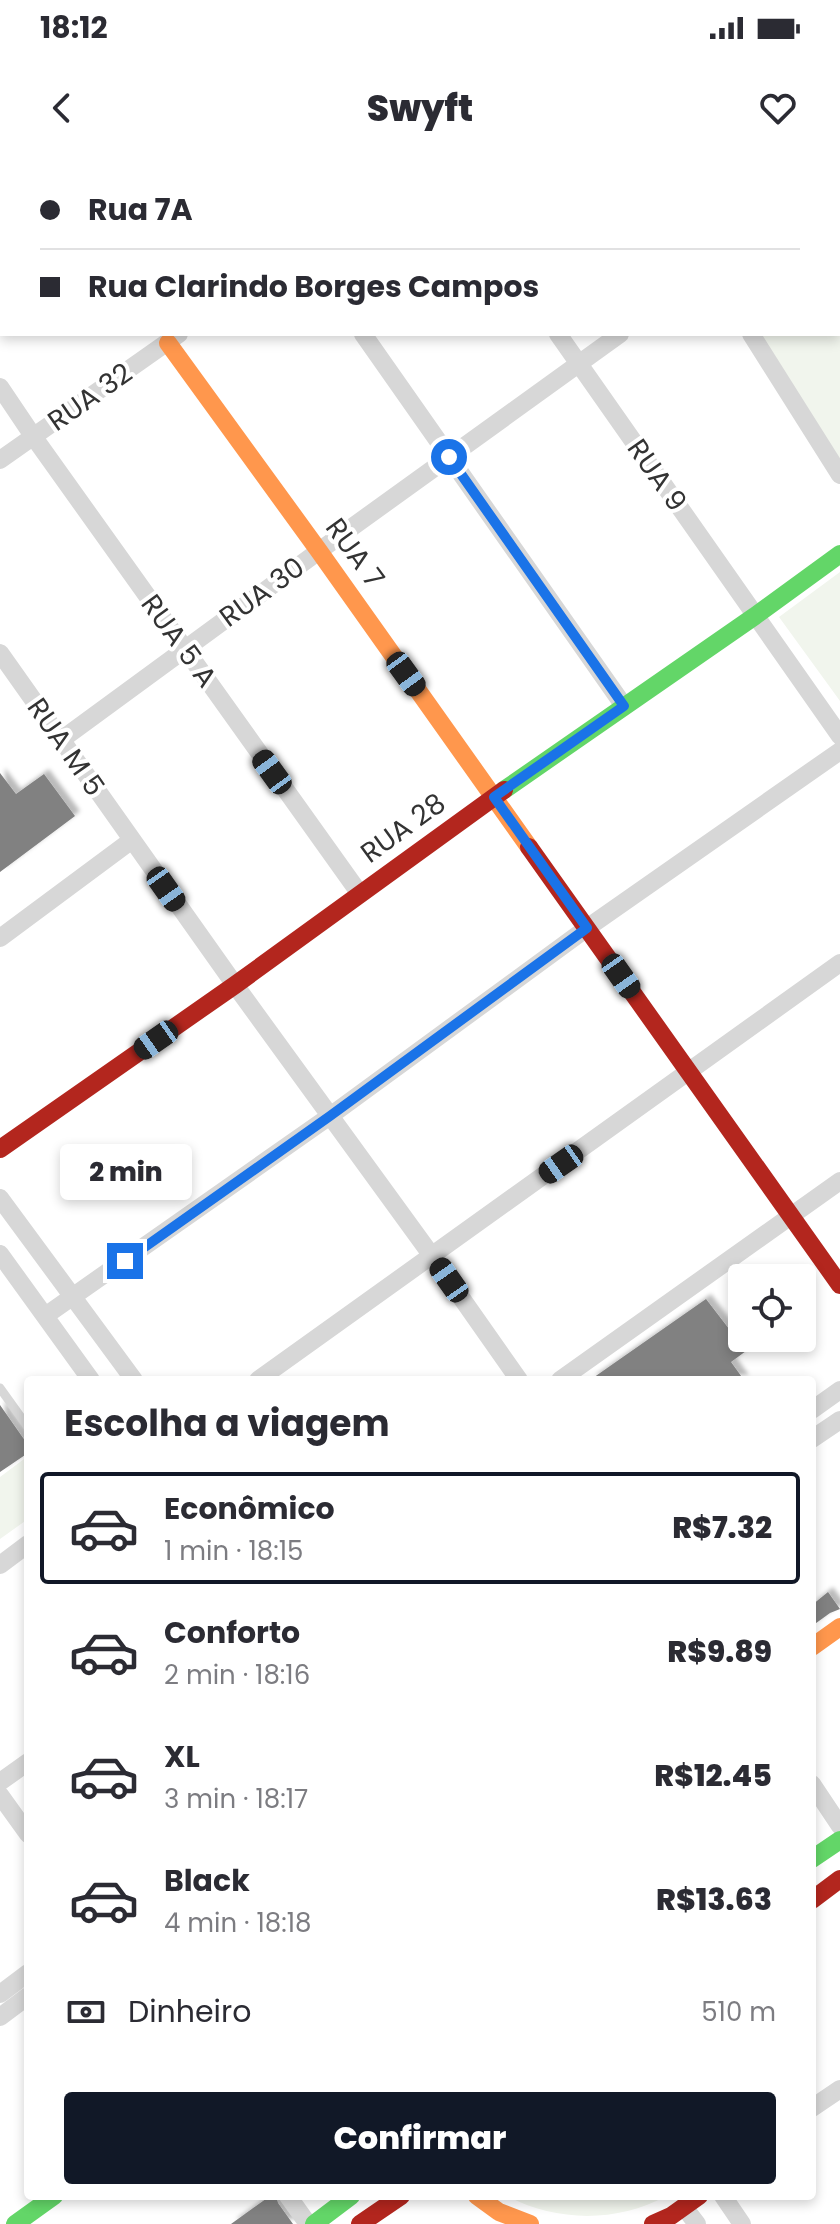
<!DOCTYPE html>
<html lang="pt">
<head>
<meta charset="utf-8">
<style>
  :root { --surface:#fff; --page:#f2f2f3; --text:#2b2b33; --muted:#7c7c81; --line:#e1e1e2; --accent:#111827 }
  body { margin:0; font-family:Poppins,sans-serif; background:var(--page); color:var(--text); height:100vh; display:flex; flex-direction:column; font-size:30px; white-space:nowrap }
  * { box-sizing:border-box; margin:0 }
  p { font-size:26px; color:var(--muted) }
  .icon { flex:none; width:44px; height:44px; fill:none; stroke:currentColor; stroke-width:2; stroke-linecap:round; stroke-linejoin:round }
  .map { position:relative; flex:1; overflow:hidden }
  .panel { position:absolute; left:24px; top:1216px; width:792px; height:824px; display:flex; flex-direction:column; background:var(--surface); border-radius:8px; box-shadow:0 4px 12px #0003 }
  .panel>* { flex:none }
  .guide { position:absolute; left:0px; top:0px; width:840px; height:176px; box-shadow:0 4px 12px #0003; display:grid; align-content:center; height:176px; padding:0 40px; background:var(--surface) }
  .fabs { position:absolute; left:728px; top:1104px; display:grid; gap:16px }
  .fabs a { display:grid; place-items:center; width:88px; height:88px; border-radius:8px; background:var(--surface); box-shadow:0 4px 12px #0003; font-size:40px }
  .end { position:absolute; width:36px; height:36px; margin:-18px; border:10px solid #1a73e8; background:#fff; box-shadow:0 0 0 4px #fff }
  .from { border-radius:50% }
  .bubble { position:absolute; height:56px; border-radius:8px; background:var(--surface); box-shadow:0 4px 12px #0003; font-size:26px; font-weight:800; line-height:56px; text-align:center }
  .car { position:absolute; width:24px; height:48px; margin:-24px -12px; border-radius:10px; box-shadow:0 0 6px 2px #0007; background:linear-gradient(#222 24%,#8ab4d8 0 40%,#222 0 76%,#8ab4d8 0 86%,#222 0) }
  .guide b { display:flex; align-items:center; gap:28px; height:76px; font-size:30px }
  .guide b+b { border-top:2px solid var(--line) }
  .guide i { width:20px; height:20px; background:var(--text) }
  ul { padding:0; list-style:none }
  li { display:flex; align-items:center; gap:24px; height:112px; margin:0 16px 12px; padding:0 24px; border:4px solid transparent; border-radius:8px }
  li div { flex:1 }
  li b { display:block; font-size:30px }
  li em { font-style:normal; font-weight:800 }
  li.current { border-color:var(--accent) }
  li>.icon { width:72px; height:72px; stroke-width:1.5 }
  h2 { padding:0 40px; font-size:36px; line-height:96px }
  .pay { display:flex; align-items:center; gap:20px; height:88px; padding:0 40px; font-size:30px }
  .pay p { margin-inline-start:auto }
  .action { display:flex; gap:16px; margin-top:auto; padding:16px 40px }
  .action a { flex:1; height:92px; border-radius:8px; background:var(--accent); color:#fff; font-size:32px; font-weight:800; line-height:92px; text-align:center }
  .status { display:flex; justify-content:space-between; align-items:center; height:56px; padding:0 40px; background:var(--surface); direction:ltr }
  .status svg { height:22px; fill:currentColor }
  header { display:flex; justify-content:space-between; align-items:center; height:104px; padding:0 40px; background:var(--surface); font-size:36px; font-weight:800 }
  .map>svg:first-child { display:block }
  .green { fill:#f1f5ed }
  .building { fill:#818181; filter:url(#shadow) }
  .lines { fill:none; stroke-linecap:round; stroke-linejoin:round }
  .lane { stroke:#d7d7d7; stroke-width:9 }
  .street { stroke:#d7d7d7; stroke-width:18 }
  .fast { stroke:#63d668; stroke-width:18 }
  .slow { stroke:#ff974d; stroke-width:18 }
  .jam { stroke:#b3261e; stroke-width:18 }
  .route { stroke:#1a73e8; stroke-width:10 }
  .labels { text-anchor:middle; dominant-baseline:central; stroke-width:8; stroke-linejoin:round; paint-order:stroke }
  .street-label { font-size:28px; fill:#333; stroke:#fff }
</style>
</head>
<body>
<div class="status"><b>18:12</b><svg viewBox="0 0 49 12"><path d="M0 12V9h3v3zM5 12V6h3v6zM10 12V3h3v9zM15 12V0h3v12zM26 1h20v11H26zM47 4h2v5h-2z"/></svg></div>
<header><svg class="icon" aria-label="back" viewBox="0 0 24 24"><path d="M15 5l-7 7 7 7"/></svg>Swyft<svg class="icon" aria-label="heart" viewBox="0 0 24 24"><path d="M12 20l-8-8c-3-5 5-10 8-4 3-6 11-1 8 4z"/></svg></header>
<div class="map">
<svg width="840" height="2064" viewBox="0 0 840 2064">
  <defs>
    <filter id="shadow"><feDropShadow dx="5" dy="-5" stdDeviation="2" flood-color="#0004"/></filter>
  </defs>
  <rect width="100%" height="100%" fill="#fff"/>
  <!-- green -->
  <path class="green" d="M838,163L840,164V305L757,174H838Z
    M840,412V541L779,457Z
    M28,1296V1359L0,1379V1317Z
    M507,2036H666C617,2063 556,2062 507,2036Z"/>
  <!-- building -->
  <path class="building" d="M0,613L16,634L44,614L75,656L0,712Z
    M706,1139L746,1191L731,1202L744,1220H590Z
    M0,1245L28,1285V1293L0,1312Z
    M828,1432L840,1449L830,1453L812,1466V1445Z
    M270,2036H276L278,2043L293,2064H231Z"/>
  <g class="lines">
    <!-- lane -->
    <path class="lane" d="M0,1228L28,1267"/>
    <!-- street -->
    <path class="street" d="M189,0L193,2
      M429,0L430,2
      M109,2L112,0
      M408,2L410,0
      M0,86L2,85
      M363,174L624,546
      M558,174L840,576
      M751,174L840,315
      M0,227L33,276L360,734
      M0,300L179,174
      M0,493L235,825L432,1096L519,1220
      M61,580L319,391L620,174
      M0,778L132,680
      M0,1038L134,1220
      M0,1094L91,1220
      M45,1156L330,956L587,768L840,591
      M258,1220L840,803
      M560,1220L840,1021
      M812,1250L840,1230
      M812,1279L840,1260
      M0,1405L28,1384
      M0,1622L28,1602
      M812,1624L840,1666
      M0,1635L28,1674
      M0,1834L28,1813
      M0,1857L28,1836
      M812,1948L840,1929
      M288,2036L308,2064
      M723,2036L742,2064
      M684,2047L697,2064"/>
    <!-- fast -->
    <path class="fast" d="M838,117L840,118
      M838,154L840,155
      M504,630L755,456L840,394
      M812,1699L840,1680
      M15,2064L54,2036
      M314,2064L351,2036"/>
    <!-- slow -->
    <path class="slow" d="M614,0L618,2
      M168,183L319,391L529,687
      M812,1487L840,1467
      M477,2036L499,2052L530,2064"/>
    <!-- jam -->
    <path class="jam" d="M551,0L555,2
      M529,687L840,1125
      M0,989L235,825L504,630
      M812,1740L840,1719
      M360,2064L401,2036
      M653,2064L671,2056L699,2036"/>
  </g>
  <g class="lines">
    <!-- route -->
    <path class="route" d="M125,1101L330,956L587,768L494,637L624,546L449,297"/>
  </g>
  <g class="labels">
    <!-- street labels -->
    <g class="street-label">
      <text transform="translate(90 237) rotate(-35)">RUA 32</text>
      <text transform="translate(657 315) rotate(55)">RUA 9</text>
      <text transform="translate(355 393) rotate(54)">RUA 7</text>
      <text transform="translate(262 432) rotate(-36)">RUA 30</text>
      <text transform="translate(179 481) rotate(54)">RUA 5 A</text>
      <text transform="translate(66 587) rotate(55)">RUA M 5</text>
      <text transform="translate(403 668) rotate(-36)">RUA 28</text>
    </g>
  </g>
</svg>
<div class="fabs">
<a><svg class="icon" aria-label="locate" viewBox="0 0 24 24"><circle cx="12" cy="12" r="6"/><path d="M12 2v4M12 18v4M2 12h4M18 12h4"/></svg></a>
</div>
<i class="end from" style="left:449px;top:297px"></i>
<i class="end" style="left:125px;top:1101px"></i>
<div class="bubble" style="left:60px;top:984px;width:132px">2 min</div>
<i class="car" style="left:406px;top:514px;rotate:144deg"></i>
<i class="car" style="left:272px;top:612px;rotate:324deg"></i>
<i class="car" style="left:166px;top:729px;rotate:145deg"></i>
<i class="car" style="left:621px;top:816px;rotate:145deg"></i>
<i class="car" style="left:156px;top:880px;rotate:235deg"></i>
<i class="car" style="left:561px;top:1004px;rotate:235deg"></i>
<i class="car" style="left:449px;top:1120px;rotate:325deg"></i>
<div class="guide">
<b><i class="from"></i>Rua 7A</b>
<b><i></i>Rua Clarindo Borges Campos</b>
</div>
<section class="panel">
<h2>Escolha a viagem</h2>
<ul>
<li class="current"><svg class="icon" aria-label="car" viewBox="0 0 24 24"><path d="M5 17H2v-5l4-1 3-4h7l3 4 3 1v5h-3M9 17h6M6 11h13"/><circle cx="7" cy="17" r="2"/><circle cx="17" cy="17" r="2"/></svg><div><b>Econômico</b><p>1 min · 18:15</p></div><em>R$7.32</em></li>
<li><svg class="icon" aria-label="car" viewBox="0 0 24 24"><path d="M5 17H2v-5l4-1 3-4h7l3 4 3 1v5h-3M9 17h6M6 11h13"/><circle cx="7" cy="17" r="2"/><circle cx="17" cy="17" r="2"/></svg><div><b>Conforto</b><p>2 min · 18:16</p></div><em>R$9.89</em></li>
<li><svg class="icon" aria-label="car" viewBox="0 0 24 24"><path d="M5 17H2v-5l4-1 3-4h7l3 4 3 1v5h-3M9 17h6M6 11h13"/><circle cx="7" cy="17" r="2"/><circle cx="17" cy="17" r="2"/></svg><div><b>XL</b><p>3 min · 18:17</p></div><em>R$12.45</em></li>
<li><svg class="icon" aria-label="car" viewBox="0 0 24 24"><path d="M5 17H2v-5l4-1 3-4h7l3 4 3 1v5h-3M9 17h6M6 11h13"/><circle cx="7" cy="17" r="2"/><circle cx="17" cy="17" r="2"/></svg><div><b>Black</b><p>4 min · 18:18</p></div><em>R$13.63</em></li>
</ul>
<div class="pay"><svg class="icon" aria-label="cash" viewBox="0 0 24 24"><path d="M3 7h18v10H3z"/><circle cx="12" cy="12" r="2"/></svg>Dinheiro<p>510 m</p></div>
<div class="action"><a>Confirmar</a></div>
</section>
</div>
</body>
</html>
